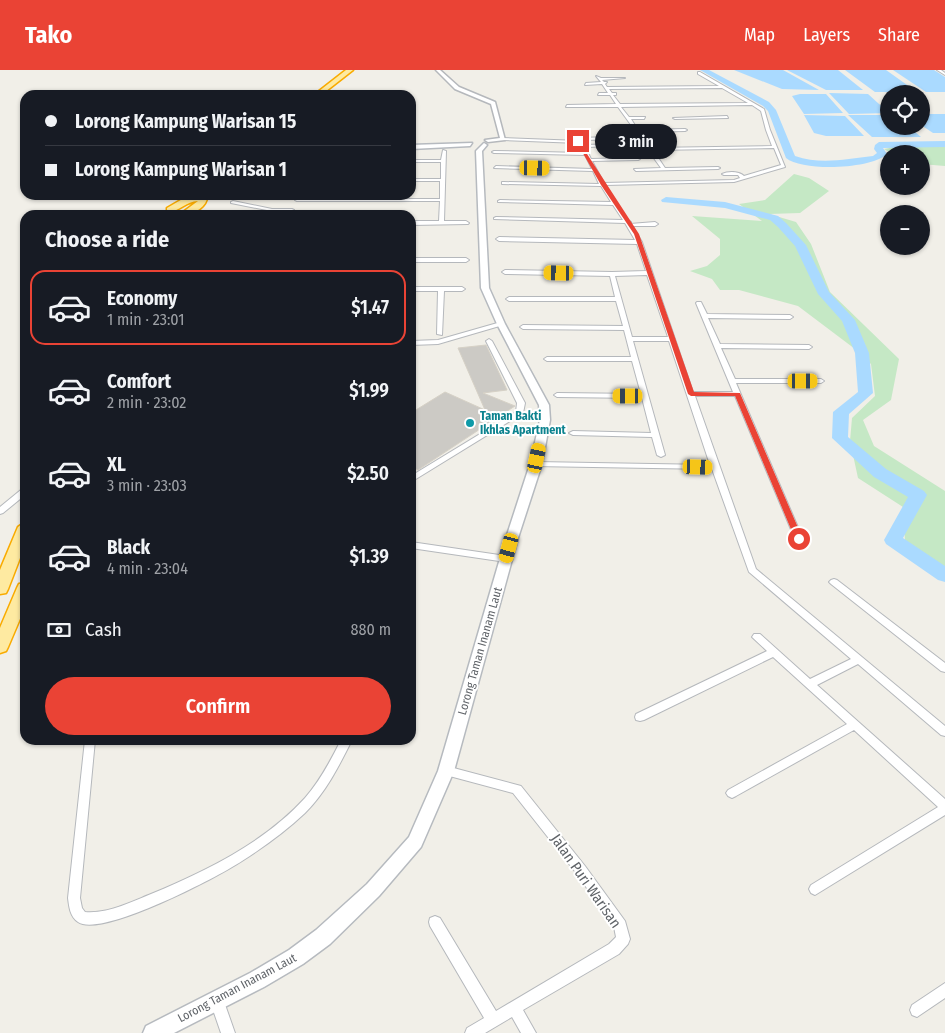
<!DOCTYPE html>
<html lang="en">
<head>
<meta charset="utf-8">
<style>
  :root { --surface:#171b24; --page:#242831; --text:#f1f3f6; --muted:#9ea1a6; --line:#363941; --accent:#ea4335 }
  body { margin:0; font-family:"Fira Sans Condensed",sans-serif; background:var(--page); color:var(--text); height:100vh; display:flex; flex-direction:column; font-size:19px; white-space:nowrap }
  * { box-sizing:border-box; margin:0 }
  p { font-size:16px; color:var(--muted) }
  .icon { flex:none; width:28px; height:28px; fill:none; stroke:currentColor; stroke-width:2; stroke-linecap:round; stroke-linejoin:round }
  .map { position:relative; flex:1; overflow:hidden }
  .side { position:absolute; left:20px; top:140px; width:396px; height:535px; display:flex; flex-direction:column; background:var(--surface); border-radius:15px; box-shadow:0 1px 4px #0004 }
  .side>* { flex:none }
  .top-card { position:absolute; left:20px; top:20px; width:396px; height:110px; border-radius:15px; box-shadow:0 1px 4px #0004; display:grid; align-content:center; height:110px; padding:0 25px; background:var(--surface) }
  .tools { position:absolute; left:880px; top:15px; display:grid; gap:10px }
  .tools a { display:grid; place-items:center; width:50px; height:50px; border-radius:50%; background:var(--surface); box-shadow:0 1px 4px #0004; font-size:25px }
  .end { position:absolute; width:22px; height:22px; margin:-11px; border:6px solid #ea4335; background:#fff; box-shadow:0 0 0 2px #fff }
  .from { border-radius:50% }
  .bubble { position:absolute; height:35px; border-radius:18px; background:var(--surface); box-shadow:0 1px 4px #0004; font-size:16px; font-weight:600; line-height:35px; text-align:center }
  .car { position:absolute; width:15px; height:30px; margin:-15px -8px; border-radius:6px; box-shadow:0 0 4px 1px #0007; background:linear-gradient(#f5c518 24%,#345 0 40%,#f5c518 0 76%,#345 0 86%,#f5c518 0) }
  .top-card b { display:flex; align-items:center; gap:18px; height:48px; font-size:19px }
  .top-card b+b { border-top:1px solid var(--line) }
  .top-card i { width:12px; height:12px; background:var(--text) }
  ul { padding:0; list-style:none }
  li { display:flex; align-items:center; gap:15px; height:75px; margin:0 10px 8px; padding:0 15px; border:2px solid transparent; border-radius:15px }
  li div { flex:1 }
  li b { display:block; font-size:19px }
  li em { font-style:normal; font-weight:600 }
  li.selected { border-color:var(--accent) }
  li>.icon { width:45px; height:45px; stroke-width:1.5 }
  h2 { padding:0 25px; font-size:22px; line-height:60px }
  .pay { display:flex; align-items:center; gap:12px; height:55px; padding:0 25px; font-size:19px }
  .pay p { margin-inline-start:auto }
  .primary-button { display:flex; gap:10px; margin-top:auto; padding:10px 25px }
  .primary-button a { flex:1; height:58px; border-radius:30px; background:var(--accent); color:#fff; font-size:20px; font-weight:600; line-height:58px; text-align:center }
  header { display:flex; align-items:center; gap:30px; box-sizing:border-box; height:70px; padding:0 25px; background:var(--accent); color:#fff }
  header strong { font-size:24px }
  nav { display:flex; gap:28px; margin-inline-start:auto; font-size:18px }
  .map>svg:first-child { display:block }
  .green { fill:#c5e8c5 }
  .water { fill:#aadaff }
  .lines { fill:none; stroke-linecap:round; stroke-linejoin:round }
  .river { fill:#aadaff; fill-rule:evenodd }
  .building { fill:#cccac5; stroke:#d6d1c6 }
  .minor-casing { stroke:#b5b8bc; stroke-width:2 }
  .tertiary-casing { stroke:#b5b8bc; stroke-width:3 }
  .secondary-casing { stroke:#b6babf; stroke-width:3 }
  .trunk-casing { stroke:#f9ab00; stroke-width:3 }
  .minor { fill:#fff; fill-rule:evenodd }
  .tertiary { fill:#fff; fill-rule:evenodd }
  .secondary { fill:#fff; fill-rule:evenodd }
  .trunk { fill:#feeaa1; fill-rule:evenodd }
  .route { fill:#ea4335 }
  .culture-dot { fill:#0f9aa8; stroke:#fff; stroke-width:2 }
  .labels { text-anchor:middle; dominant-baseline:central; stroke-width:4; stroke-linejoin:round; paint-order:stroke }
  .culture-label { font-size:12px; font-weight:bold; fill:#0d838f; stroke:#fff; text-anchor:start }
  .street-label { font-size:12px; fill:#5f6368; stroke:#fff }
  .near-street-label { font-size:15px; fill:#5f6368; stroke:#fff }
</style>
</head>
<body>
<header>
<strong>Tako</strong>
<nav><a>Map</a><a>Layers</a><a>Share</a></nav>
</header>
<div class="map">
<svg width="945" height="963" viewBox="0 0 945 963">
  <rect width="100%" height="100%" fill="#f1efe8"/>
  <!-- green -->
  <path class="green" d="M900,76L945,77V96L921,94V84H892L884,79Z
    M794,104L809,108L829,121L800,143L769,144L796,152L811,174L830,222L899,289L891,330L863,350L874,376L945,421V498L905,471L903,437L858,408L850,371L852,348L875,326L871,294L855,279L798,236L739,220H720L712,209L690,201L707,196L720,185V169L692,146L762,151L739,134L765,130Z"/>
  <!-- water -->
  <path class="water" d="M734,0H783L819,20L782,19Z
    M787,0H838L863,20H826Z
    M845,0H886L917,22H875Z
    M893,0H934L945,7V22H926Z
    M829,23L868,24L889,43L849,44Z
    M800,24H826L843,43L804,44L792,26Z
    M921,44H945V63H933L921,55Z
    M804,45L845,46L864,66H826L814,63Z
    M848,45H889V56H908L921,67H872Z"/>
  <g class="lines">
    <!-- river -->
    <path class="river" d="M700,0H709L769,32L776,40L795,86C821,95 846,89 873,86L877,83L874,79L875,75L879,72L945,71V77L883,78L887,84C872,99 803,102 786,88L768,41L763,36Z
      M666,127L725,132L778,146L786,153L806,175L829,222L855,250L869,283L873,323L849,344L848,367L886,399L924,421L927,425L903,468L945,496V512L938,510L886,474L884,470L908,427L874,407L832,368L833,342L858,322L855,283L842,251L818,224L795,176L778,157L770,150L725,138L662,132L661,130Z"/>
  </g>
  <!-- building -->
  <path class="building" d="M486,275L507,320L483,323L515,336L418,400L411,396V343L445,322L485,340L458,278Z"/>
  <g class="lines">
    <defs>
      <path id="minor" d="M937,0H941L945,3V5Z
        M698,2H700L764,39L770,60L785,97L734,112L605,115L628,150L631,152L630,154L655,152L658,154L655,156H632L642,172L693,322H733L696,233L697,232H701L707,244L790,245L793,247L790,249L708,248L720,274L809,275L812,277L809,279L721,278L735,309H821L824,311L821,313H736L803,469L802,471L799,472L795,469L735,326H695L756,499L945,656V666L941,665L858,594L817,615L945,729V745L815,825L811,823L809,819L811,815L938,737L854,660L736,726L732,728L728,726L726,723L728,720L847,654L773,587L644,650L640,651L636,650L635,647L636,644L767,581L752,567L754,564H760L810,609L851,589L749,502L712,399L533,396L532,394L533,392H536L710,395L669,271H633L665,385L661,387L657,385L652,367L573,365L569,363L573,361L651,363L642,328L557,327L554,325L557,323L641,324L632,291H547L544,289L547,287H631L624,260L523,259L520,257L523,255L623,256L616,231H509L506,229L509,227H615L610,206L505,204L502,202L505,200L612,202L646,201L637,174L499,171L496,169L499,167L635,170L625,153L494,149V148L496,147L623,150L613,135L498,132V131L500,130L611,132L601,116L502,114V112H504L599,114L593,101L494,98L496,96L592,99L585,85L494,83L492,82L494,81L583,83L579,73L503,70L502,68L580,71L583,75L621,74L622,76L585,77L591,89L638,88L640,89L638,90L592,91L604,113L734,110L740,108L738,105H724L722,104C728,101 739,101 744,106L781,95L774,78L653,80L665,98L718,97L720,98L718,99L636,101L634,99L661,98L640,69L580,70L578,69L580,68L639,66L618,37H566L567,35L616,34L610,25H598L599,23H608L602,14L585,15L586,13L601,12L596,6L601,8H625L602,10L604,12H607L605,14L607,17L719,16L698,4ZM722,18L748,33L620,34L613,25H616V23H612L609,19ZM752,35L761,41L766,60L772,76L651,78L644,68H653L654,66H643L640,62L685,61L687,60L685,59L638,60L631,49H644L645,47H629L621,37ZM647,205L668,267H632L615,206Z
        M727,46L728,48L675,49L673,48Z
        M580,61H582L583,66L570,68L568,67L580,64Z
        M443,80L446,81L444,151H466L469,153L468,154L411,155V151H439L440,131H297L295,130L297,129H440V111H411V109H441V92H411V90H441Z
        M233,131L272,139H292L294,140L292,141H272L231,133V132Z
        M411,188H466L469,190L466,192H411Z
        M411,217H462L465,219L462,221H444L442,265L437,264L438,221H411Z
        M501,252L503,253V255L438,274L411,275V271L438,270Z
        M489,269L492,271L525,333L523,343L411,412V406L516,342L517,333L486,271Z
        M22,419H25V425L3,443L0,444V437Z
        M411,472L506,486L510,489L506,492L411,478Z
        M834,509L837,510L945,593V602L941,601L831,514L829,512L831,510Z
        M85,670H95L80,828L82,838L85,842C107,844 131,832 151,824C206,801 264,773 305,728C320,711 331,690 341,670H352C339,696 326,722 305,743C286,761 264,777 242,791C218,807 101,868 78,852C70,847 69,836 68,828Z
        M446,696L521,716L585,796L625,851L630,869L628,874L619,884L523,940L536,963H521L512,947L485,963H465L467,958L484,948L430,856L429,852L430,848L435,846L440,848L496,941L609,874L616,867L614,857L577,804L513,723L442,704L440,701L442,698Z
        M945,913V928L917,947L912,945L910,940L912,935Z
        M217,924L222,926L235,963H221L210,931L212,926Z"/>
      <path id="tertiary" d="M436,0H440L459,17L495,32L505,70L488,72L485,70L500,68L491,34L455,19Z"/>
      <path id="secondary" d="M472,73L470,76L411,79V75Z
        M484,73L487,75L482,81L489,218L505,254L549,335L550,350L542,394L518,468L454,701L421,777L379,826L330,874L303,894L264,917L174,963H143L146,956L250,903L289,880L316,860L367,814L409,767L438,701L506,468L530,394L540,350L539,335L497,254L481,218L476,81Z"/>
      <path id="trunk" d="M346,0H353L321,25H314Z
        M186,127H203L207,129C203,141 190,145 179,145L198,131C186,131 178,143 167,142V138Z
        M25,452V475L8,519L6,523L0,524V500L18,457Z
        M25,513V537L8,577L6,581L0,583V558L17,518L19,514Z"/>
    </defs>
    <!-- minor casing -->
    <use href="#minor" class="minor-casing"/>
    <!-- tertiary casing -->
    <use href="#tertiary" class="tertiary-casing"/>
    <!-- secondary casing -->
    <use href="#secondary" class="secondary-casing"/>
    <!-- trunk casing -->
    <use href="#trunk" class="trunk-casing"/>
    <!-- minor -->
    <use href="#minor" class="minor"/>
    <!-- tertiary -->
    <use href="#tertiary" class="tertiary"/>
    <!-- secondary -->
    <use href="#secondary" class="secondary"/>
    <!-- trunk -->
    <use href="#trunk" class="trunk"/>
  </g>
  <!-- route -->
  <path class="route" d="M578,70L639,164L694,322L740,323L803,469L802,471L795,469L735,326H691L688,324L634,164L601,115L576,71Z"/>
  <!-- markers -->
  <circle class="culture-dot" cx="470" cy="353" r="5"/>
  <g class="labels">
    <!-- culture labels -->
    <g class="culture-label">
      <text x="480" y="346">Taman Bakti<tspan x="480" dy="14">Ikhlas Apartment</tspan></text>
    </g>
    <!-- street labels -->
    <g class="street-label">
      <text transform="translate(480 581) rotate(-74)">Lorong Taman Inanam Laut</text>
      <text transform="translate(237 918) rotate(-28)">Lorong Taman Inanam Laut</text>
    </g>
    <!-- near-street labels -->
    <g class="near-street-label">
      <text transform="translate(586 811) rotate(55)">Jalan Puri Warisan</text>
    </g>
  </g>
</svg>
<div class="tools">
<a><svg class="icon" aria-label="locate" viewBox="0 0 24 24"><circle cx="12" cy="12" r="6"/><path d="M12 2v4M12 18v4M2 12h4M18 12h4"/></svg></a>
<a>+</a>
<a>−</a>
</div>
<i class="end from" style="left:799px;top:469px"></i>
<i class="end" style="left:578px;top:71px"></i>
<div class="bubble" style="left:595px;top:54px;width:82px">3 min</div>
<i class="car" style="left:535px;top:98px;rotate:91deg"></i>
<i class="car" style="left:559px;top:203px;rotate:271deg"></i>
<i class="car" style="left:803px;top:311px;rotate:90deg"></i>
<i class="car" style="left:628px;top:326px;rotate:270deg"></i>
<i class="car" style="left:537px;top:388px;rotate:12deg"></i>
<i class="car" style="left:698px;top:397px;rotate:92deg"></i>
<i class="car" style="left:509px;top:478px;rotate:195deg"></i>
<div class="top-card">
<b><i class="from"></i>Lorong Kampung Warisan 15</b>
<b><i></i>Lorong Kampung Warisan 1</b>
</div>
<section class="side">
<h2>Choose a ride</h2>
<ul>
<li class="selected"><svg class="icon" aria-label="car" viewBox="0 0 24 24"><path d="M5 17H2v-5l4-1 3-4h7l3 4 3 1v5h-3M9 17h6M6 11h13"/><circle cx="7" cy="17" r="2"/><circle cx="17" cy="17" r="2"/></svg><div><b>Economy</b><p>1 min · 23:01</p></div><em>$1.47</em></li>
<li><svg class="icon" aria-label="car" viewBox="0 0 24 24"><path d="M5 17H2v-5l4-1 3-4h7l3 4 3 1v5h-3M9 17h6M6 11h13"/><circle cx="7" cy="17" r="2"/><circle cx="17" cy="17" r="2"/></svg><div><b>Comfort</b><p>2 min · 23:02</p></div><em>$1.99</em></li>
<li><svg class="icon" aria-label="car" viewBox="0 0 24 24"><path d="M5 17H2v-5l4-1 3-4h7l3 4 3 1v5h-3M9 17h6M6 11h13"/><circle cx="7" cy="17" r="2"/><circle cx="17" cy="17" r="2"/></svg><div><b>XL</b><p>3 min · 23:03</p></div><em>$2.50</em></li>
<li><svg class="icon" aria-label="car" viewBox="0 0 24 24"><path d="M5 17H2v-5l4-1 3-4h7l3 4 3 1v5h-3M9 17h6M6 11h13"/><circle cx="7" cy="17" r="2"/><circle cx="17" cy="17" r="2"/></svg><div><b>Black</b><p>4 min · 23:04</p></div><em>$1.39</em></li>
</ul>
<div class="pay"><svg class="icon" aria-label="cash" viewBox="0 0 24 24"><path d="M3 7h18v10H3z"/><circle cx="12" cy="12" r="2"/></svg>Cash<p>880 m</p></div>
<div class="primary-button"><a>Confirm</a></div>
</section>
</div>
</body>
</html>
